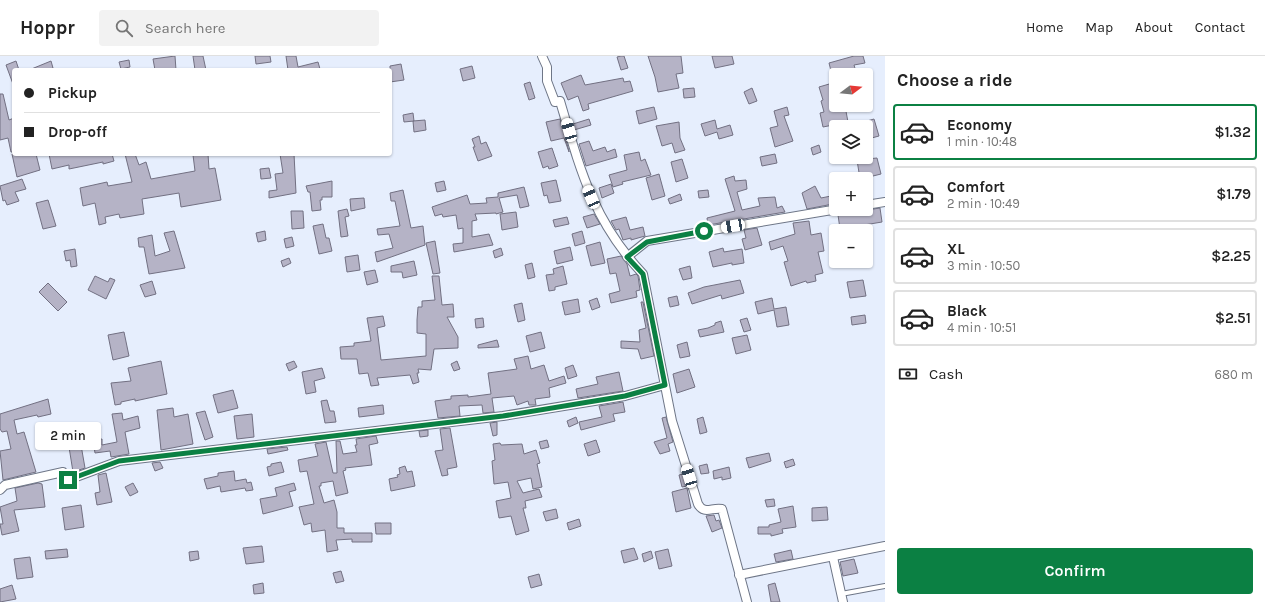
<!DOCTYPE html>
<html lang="en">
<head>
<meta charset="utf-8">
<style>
  :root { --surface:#fff; --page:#f2f2f2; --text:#222; --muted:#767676; --line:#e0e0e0; --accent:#0b8043 }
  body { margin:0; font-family:Karla,sans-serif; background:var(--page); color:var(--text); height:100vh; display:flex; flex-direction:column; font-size:15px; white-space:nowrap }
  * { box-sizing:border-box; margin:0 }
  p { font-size:13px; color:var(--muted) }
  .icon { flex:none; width:22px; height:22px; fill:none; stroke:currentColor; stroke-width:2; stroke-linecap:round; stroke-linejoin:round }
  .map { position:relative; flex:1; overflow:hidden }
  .sheet { display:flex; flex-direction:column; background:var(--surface); width:380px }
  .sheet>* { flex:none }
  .banner { position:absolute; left:12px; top:12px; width:380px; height:88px; border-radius:4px; box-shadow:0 1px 3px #0004; display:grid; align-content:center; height:88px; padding:0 12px; background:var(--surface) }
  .needle { width:26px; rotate:74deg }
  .buttons { position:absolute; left:829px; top:12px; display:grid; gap:8px }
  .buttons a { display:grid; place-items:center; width:44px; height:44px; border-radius:4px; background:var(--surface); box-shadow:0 1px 3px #0004; font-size:20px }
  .end { position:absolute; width:18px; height:18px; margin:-9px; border:5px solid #0b8043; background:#fff; box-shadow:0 0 0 2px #fff }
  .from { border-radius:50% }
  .bubble { position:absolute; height:28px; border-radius:4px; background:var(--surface); box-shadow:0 1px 3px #0004; font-size:13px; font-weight:600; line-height:28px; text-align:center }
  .car { position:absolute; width:12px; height:24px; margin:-12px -6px; border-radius:5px; box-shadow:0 0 3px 1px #0007; background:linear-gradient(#fff 24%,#345 0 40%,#fff 0 76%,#345 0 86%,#fff 0) }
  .banner b { display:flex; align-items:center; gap:14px; height:38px; font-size:15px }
  .banner b+b { border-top:1px solid var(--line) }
  .banner i { width:10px; height:10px; background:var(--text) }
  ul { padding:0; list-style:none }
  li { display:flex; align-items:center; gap:12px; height:56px; margin:0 8px 6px; padding:0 4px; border:2px solid var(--line); border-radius:4px }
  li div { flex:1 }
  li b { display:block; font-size:15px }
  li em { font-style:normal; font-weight:600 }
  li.current { border-color:var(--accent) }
  li>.icon { width:36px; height:36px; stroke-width:1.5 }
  h2 { padding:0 12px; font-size:18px; line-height:48px }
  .pay { display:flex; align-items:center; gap:10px; height:44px; padding:0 12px; font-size:15px }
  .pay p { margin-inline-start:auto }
  .primary-button { display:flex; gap:8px; margin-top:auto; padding:8px 12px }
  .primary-button a { flex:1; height:46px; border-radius:4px; background:var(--accent); color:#fff; font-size:16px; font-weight:600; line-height:46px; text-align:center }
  header { display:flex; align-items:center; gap:24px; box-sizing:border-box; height:56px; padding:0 20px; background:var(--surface); border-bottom:1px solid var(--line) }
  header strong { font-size:19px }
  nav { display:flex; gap:22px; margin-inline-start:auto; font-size:14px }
  .search { width:280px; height:36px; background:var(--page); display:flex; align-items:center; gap:10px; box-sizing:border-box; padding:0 14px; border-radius:4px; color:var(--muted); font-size:15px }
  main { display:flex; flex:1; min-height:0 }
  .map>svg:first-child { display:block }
  .building { fill:#b5b3c6; stroke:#727082 }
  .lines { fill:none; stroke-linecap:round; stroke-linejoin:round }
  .service-casing { stroke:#6e7687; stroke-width:6 }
  .minor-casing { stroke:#6e7687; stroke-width:10 }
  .service { stroke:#fff; stroke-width:4 }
  .minor { stroke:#fff; stroke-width:8 }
  .route { stroke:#0b8043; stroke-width:5 }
</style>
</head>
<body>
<header>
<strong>Hoppr</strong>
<div class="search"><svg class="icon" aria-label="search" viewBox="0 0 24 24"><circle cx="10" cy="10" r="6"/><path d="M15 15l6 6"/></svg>Search here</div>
<nav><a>Home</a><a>Map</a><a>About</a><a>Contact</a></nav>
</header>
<main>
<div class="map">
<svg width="885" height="546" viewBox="0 0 885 546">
  <rect width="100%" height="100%" fill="#e6eefd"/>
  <!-- building -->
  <path class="building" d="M175,0L176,14H155L153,3Z
    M193,0H203L206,14H195Z
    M255,0H270L271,6L256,8Z
    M286,0H296L298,11L318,6L320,13L288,14Z
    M621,0H624L628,12L621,14L617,1Z
    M648,0H681L683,17L676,18L679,32L658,36L655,21Z
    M712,0H732L734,8L715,12Z
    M854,0H863L865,7L854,9L857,19H832L829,7Z
    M129,4L130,11L121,13L119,6Z
    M16,5L19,14H14L13,28L6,9Z
    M51,5L53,12L47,14H29Z
    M401,8L404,24L390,26V10Z
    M472,10L475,22L463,25L460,13Z
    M581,19L585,29L623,22L624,26L630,25L633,35L588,48L589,53L583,55L578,40L568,44L561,27Z
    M530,26L535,42L529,44L524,28Z
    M836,26V33L830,35L833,53L845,50L848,66L823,71L820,57L824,56L821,45L823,44L819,31Z
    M694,32L695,41L684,42L683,33Z
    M752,32L757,45L749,48L744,36Z
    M0,38H3L9,64L14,62V96H11L8,82L0,84Z
    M654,51L657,63L639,68L636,55Z
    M787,51L789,59L784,60L793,85L775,91L770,72L778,70L774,55Z
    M413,57L414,65L404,66L403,59Z
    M560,63L569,95V96L564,82L551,85L546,66Z
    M589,63L591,69L574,74L573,68Z
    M874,63L879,80L868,83L866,71H853V69Z
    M425,64L426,74L414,76L413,65Z
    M715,64L717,73L730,69L733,79L719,83L717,76L705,80L701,68Z
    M679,66L680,82L685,94L675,97L672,87L662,90L656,70Z
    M479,80L481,88L486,86L492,100L478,105L473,91H475L472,83Z
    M589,85L593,95L605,91L607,96L615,93L617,101L586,110L579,88Z
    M819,89L821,96L813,99L811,92Z
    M552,92L558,110L549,113L548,110L543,112L538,96Z
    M639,96L641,105L645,103L651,119L622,126L623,128L613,131L609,119L627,114L624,99Z
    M12,98H36L40,114L17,121Z
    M49,98H112L114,105L103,108V106L69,113V109L52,113Z
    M125,98H135L139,109L146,106L151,123L195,115L193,99L208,98L209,113L215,112L221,144L181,151L179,137L142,143L144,158L120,162L119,158L105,161L106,167L99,169L95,147L83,150L80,132L107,126L108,130L132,126Z
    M280,98H294L296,137L269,142V135L277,134L275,118L283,117Z
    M775,98L777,107L762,110L760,101Z
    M877,102L881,118L869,121V123H860L857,104Z
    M682,103L688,122L676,126L671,106Z
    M269,112L271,122L261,123L260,113Z
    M659,118L665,140L652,144L646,122Z
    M734,120L735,125L746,124L747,133L737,136L742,154L760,150L758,142L775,141L777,152L782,150L785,156L708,169L707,162L735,155L725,123Z
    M22,123L26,133L15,136L19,145L7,149L5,144L3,145L0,130Z
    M556,124L561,145L549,147L547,139L544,140L541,127Z
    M332,125V141H322V144H320L321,154L312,155L310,136H308L306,130Z
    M444,125L446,134L437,136L435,127Z
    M611,128L614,137L602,142L599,132Z
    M815,130L821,142L831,140L833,148L807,153L802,137Z
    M524,131L529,150L520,152L517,139L499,142L503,156L496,158V157L475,158L477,164L472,165V181L489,178L493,189L454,196L453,188L463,187V172L458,173L456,159L443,161L442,158L435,160L432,151L467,139L470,148L487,147L486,142L498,141V137Z
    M403,134L411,172L423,170L425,189L377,206L375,196L393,192L389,178L378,179L377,173L400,170L395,145H391L390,137Z
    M708,134L709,141L699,142L698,135Z
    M680,138L682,144L670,148L668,143Z
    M364,142L365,152L351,155L350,143Z
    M48,144L56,170L43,173L36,147Z
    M880,152L882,166L840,173L838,159L862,153L867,154Z
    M347,153L349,160L345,161L348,180L341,181L338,155Z
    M291,155H303L304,172L292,173Z
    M516,156L518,171L502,174L500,158Z
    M594,158L600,168L587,172L583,161Z
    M567,161L569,168L555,171L553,164Z
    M626,161L630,174L643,171L645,180L631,184V182L623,184L619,173L616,174L611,165Z
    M809,165L811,179L821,177L824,195L818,196L823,217L815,219L816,225L807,227L806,225L791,230L784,206L788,205L783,190L771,194L769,186L795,178L793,167Z
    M323,168L326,182H329L332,195L319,198L313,170Z
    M757,172L762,189L745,194L742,183L746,182L744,174Z
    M174,175L185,212L149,218L144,191H139L138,182L152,179L155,200L170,195L164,177Z
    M265,175L266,184L258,186L256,177Z
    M582,175L585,187L575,190L572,178Z
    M292,181L294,190L286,192L284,183Z
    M435,185L440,217L433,218L426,187Z
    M600,186L605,207L591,210L586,190Z
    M570,191L573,204L557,208L554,195Z
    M501,192L503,199L495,202L493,195Z
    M723,192L724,196L742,193L744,207L732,209V207L713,211L709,196Z
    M75,193L77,210L71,211L70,204L66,205L64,195Z
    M358,199L360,214L347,216L345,201Z
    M621,200L627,208L630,220L636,218L638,220L640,234L636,235L637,241L611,247L609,238L620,235L616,217L610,218L607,203Z
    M289,202L291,207L283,211L281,205Z
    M414,205L417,219L403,222L402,216H391V210Z
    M532,207L535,221L528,223L525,209Z
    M563,210L567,228L555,231V234L549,235L546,219L554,218L553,213Z
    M690,210L692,222L683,224L679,213Z
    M375,214L378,226L367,229L364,216Z
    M95,220L108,226L110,222L115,224L106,243L88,234Z
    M432,220H439L442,249L453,248L454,261H447L458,281V292L434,293L431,314L418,313L419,317H417L419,326L413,328L410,319L377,322L379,329L371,330L368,317L359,318L357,303H341L340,291L354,290V287L371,285L367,262L383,260L385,270L377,272L381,304L426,300V278L417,277V264L418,251H422V245L435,244Z
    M740,224L744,237L722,243L721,239L692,248L688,237L704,231Z
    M863,224L866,240L850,242L847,226Z
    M152,225L156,238L145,241L140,229Z
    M48,227L67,246L58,255L39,236Z
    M677,240L679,249L670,251L668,242Z
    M597,242L600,251L592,254L589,245Z
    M772,242L774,253L786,251L789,269L777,271L774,254L758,258L755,246Z
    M578,243L580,256L565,259L562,246Z
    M641,246H643L654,300L641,303L638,293L621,292V285L640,286L639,274L646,272Z
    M522,247L525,264L518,266L514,249Z
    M865,259L866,267L852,269L851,261Z
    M483,262L484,271L476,272L475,263Z
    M747,262L751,274L744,276L740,264Z
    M721,265L724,276L700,281L698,274L708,272L715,269V267Z
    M124,276L129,300L113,304L108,279Z
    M541,276L545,292L530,296L526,280Z
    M747,279L751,294L736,298L732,282Z
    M497,284L499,291L478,292V289Z
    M687,286L690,300L680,302L677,289Z
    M528,300L531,313L544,309L549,325L564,320L566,327L549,332L550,341L535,343L536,349H529L528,345L517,349L514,340L492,342L494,356L483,357L482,349L459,350L460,360L438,362L435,345L451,343V340L468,339V341L491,338L488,317L517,313L514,303Z
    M161,305L167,338L135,345V343L121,346V348L115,349L111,327L131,325L128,312Z
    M294,305L297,311L289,315L286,308Z
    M457,305L460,313L454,315L451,308Z
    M573,309L577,320L568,323L565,312Z
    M322,312L325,322L314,325L316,336L306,338L302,316Z
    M689,313L695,331L677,337L673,318Z
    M619,316L623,335L578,342L576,333L598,328L596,321Z
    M233,334L238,352L218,357L213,339Z
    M48,343L51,358L38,361L37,359L14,364L17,378L24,376L36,416L3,424L0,395L11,393L7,375L2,376L0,373V358Z
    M327,344L330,355H334L336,366L325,367L321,345Z
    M623,346L625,356L613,358L615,365L581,374L579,366L602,361L599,350Z
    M383,349L384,358L359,361L358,352Z
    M173,352L174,361L188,358L193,388L161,394L157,354Z
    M205,355L213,381L205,384L196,357Z
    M122,357L123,364L138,360L140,372L125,376L129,398L111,401L110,395L95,397L93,384L102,383V389L117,386L112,358Z
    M252,358L254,381L237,383L234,360Z
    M576,361L578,367L569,371L567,365Z
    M666,361L673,386L668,388L670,395L660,398L654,386L667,382L662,362Z
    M703,361L707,376L700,378L697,363Z
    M497,366V379L493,380L490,367Z
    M450,372L457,411L447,413L448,419L442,420L435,395L443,394L440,373Z
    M428,374V380L420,381L419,375Z
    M376,380L378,387L369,389L372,409L345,412L346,414L343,415L348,437L336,440L333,425L321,427V430H319L324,447L334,444L337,456V472H344V477H372V486H352V483L336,484L338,494L327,496L325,474L312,476L311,467L304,469L299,451L314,448L307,415L300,416L298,404L318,400L315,388L326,386L333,417H337L336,385H340L343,398L357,396L355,389H357L356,383Z
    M547,384L549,391L541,393L539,386Z
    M596,384L600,396L588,400L584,388Z
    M500,387L501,389L522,388L524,398L536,394L540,407L537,408L542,431L533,433L531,422L517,425L523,437L539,433L542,441L525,445L526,452H523L529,475L516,479L511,460L499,462L496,445L511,442L508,426L494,428L492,405L495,404L493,388Z
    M81,389L85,412L73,416L69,391Z
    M287,391L288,394L268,398L267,393Z
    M769,397L771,405L749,412L746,402Z
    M793,403L795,409L786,412L784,406Z
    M160,406L163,412L155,415L152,407Z
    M281,406L284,416L269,420L267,411L271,410V408Z
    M707,408L709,417L701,418L699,410Z
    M405,410L407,416L412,415L415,430L391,435L389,423L398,421L397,419L400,418L399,412Z
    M729,411L731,422L722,424V421L714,423L713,415Z
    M234,415L235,425L246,423L247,427L251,426L253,434L246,435L245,432L221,436L220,430L207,433L204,423L218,420V417Z
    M106,417L112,446L97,449L95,437L100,436L98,419Z
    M683,418L687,430L682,431L679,419Z
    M38,427L42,428L45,451L14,454L19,475L2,479L0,468H3L0,451L17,445L15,432Z
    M133,427L138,436L130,440L125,431Z
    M294,427L296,434L289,436L293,450L263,458L260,443L277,440L275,432Z
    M687,432L691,452L676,456L672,436Z
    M774,443L775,450L767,451L765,444Z
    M81,449L84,471L65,474L62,452Z
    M793,450L796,471L782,473L783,477L771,480V478H758V471H769V469L781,466L778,453Z
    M827,451L828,464L812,465V452Z
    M556,453L558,462L546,465L543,456Z
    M714,459L716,465L719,464L722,472L712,476L706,460Z
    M579,463L581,470L569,474L567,467Z
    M375,467H391V478H376Z
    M262,490L264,506L246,508L243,492Z
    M634,492L638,503L624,507L621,495Z
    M67,493L68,501L46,503L45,495Z
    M668,493L672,510L659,513L655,496Z
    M791,494L793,503L776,506L774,498Z
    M198,495L199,503L190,505L189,496Z
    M651,495L653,502L644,506L642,498Z
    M30,501L33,521L17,523L14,503Z
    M854,503L858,517L843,520L840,506Z
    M341,515L344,525L336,527L333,517Z
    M539,518L542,529L531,532L528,521Z
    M263,527L264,537L254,538L253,529Z
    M775,527L780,546H771L768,529Z
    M12,529L16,543L0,546V533Z"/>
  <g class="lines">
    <defs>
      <path id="service" d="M841,538L885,530"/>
      <path id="minor" d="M542,0L547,11V25L555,46L560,45C580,113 593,165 643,218L672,365L698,448C704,459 712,451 722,453L747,546
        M866,149L885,146
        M627,201L647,185L838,153
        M0,434L5,429L63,416L68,424L119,405L503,360L625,340L665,329
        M833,501L843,546
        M739,519L885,490"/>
    </defs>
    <!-- service casing -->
    <use href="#service" class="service-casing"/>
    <!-- minor casing -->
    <use href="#minor" class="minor-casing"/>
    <!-- service -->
    <use href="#service" class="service"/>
    <!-- minor -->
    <use href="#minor" class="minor"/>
  </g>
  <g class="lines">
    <!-- route -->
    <path class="route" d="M68,424L119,405L503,360L625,340L665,329L643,218L627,201L647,186L704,175"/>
  </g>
</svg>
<div class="buttons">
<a><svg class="needle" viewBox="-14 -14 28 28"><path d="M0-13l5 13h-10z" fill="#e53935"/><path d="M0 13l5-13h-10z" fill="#767676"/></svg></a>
<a><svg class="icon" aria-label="layers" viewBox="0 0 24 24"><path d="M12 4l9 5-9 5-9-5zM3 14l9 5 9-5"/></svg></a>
<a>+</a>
<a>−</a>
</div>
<i class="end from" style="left:704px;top:175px"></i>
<i class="end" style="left:68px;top:424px"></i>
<div class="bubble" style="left:35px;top:366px;width:66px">2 min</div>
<i class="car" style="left:569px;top:74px;rotate:344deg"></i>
<i class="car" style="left:591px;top:141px;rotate:337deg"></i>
<i class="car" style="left:733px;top:170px;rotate:260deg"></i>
<i class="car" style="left:689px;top:420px;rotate:343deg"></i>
<div class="banner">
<b><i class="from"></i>Pickup</b>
<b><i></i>Drop-off</b>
</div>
</div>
<section class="sheet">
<h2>Choose a ride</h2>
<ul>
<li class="current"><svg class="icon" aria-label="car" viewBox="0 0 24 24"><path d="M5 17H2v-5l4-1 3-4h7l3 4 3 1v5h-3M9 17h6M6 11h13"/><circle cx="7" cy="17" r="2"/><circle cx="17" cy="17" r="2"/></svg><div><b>Economy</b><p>1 min · 10:48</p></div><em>$1.32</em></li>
<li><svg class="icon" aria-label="car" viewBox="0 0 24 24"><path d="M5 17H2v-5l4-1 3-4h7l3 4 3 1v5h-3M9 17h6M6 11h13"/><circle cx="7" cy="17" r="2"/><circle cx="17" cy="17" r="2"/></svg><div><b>Comfort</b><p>2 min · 10:49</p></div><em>$1.79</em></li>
<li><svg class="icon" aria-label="car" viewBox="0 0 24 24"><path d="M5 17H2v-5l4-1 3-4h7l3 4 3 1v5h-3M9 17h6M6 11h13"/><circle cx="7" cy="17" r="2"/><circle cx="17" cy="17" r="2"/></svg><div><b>XL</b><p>3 min · 10:50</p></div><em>$2.25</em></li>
<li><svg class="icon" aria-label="car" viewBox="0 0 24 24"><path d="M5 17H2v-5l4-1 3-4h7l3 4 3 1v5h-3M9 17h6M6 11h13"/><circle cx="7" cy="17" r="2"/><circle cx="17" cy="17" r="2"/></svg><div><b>Black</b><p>4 min · 10:51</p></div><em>$2.51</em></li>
</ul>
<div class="pay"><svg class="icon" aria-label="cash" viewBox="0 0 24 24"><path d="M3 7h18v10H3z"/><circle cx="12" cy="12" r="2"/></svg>Cash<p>680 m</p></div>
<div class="primary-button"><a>Confirm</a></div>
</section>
</main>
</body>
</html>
